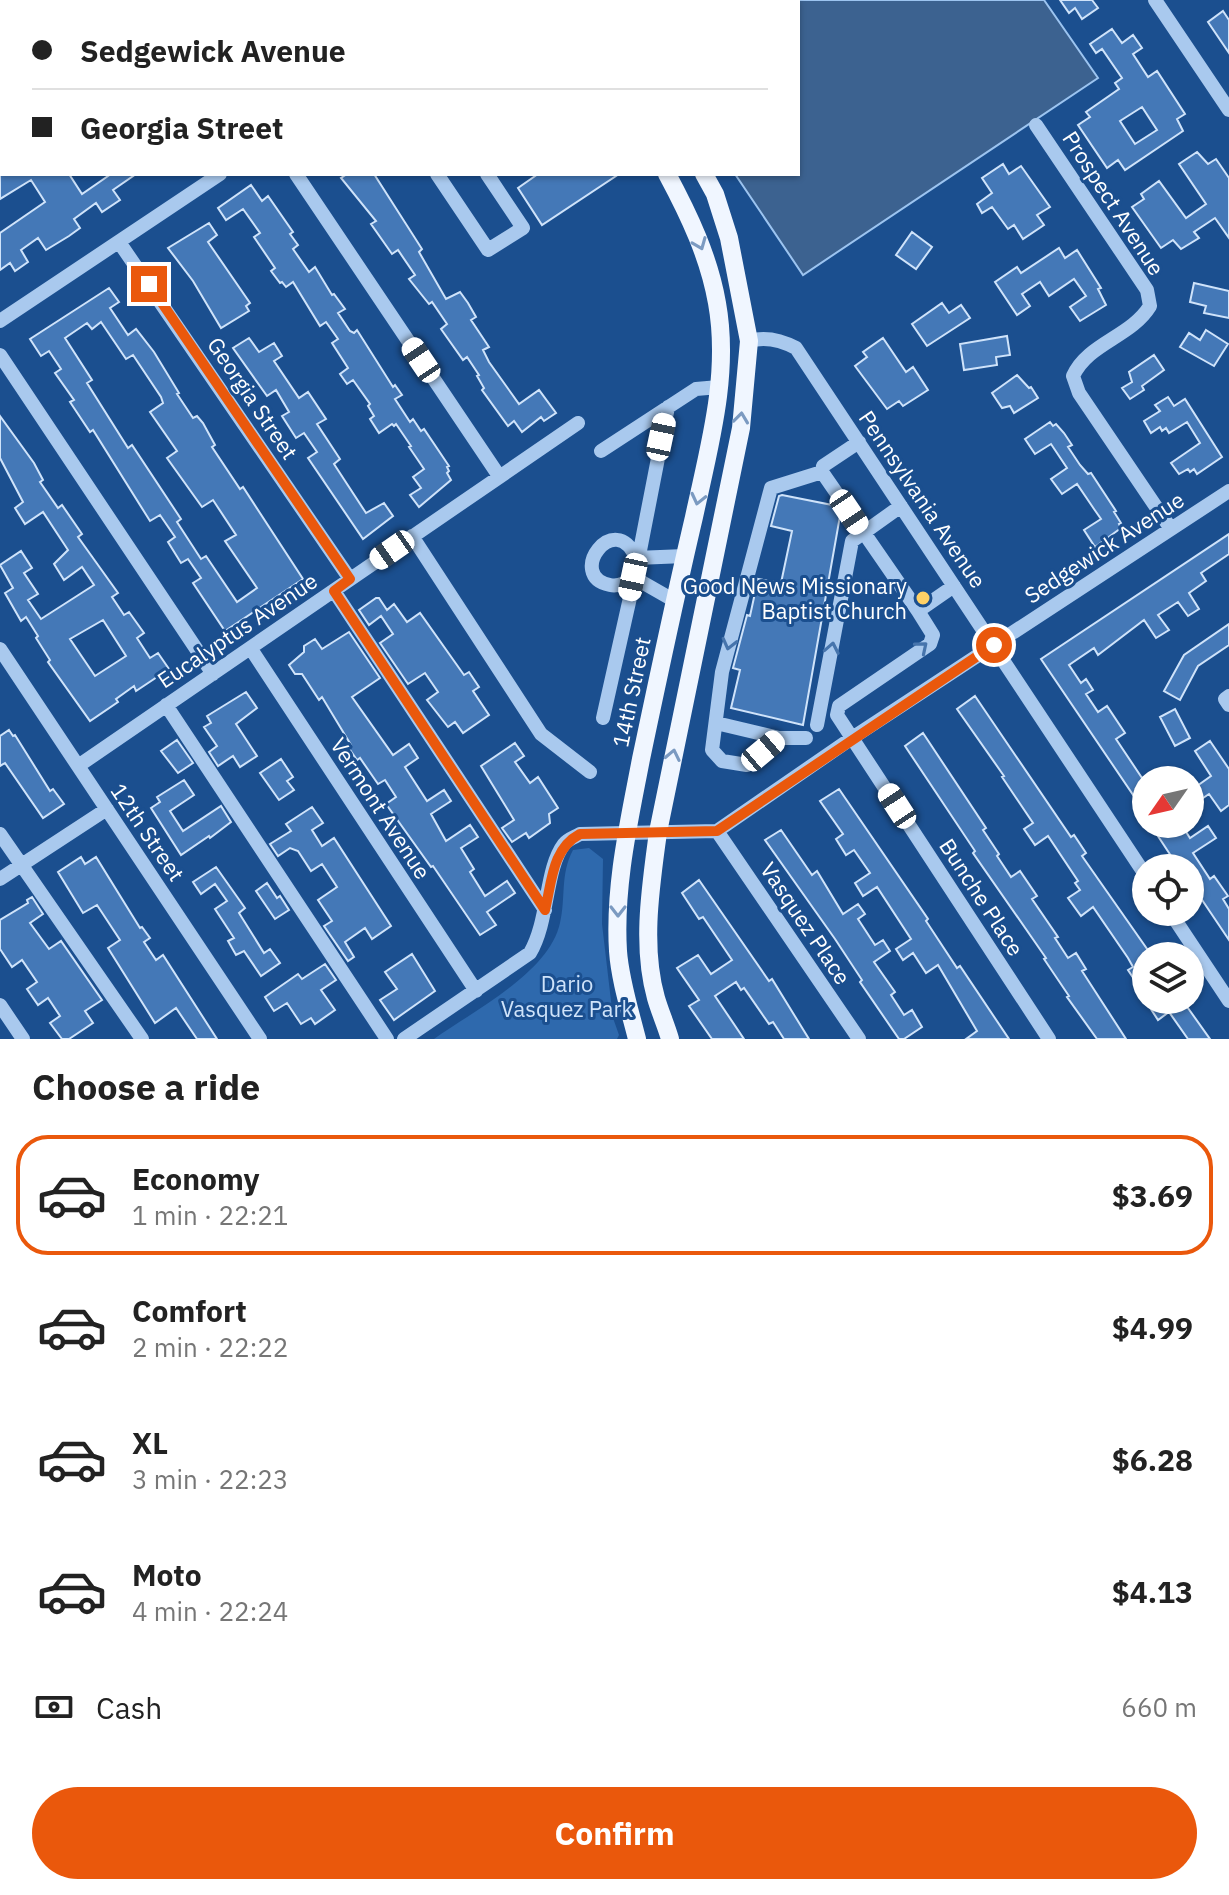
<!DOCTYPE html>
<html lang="en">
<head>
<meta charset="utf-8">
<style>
  :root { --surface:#fff; --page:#f6f6f6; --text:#222; --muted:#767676; --line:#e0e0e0; --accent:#ea580c }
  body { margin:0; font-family:"IBM Plex Sans",sans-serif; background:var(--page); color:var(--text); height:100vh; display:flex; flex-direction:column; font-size:30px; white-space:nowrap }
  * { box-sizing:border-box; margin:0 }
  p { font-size:26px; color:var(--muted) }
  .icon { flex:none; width:44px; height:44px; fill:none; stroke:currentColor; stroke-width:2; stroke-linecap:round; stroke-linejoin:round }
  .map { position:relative; height:1039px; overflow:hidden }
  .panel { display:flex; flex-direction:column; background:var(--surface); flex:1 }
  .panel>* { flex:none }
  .top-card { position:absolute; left:0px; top:0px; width:800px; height:176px; box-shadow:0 2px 6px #0004; display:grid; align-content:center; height:176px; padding:0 32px; background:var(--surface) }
  .needle { width:52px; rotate:236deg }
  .fabs { position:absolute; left:1132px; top:766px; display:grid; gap:16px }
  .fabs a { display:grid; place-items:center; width:72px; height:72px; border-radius:50%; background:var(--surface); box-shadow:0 2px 6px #0004; font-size:40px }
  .end { position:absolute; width:36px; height:36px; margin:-18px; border:10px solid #ea580c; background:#fff; box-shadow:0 0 0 4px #fff }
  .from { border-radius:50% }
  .car { position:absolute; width:24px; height:48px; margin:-24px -12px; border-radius:10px; box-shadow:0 0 6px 2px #0007; background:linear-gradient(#fff 24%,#345 0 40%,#fff 0 76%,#345 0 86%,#fff 0) }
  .top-card b { display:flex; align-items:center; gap:28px; height:76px; font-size:30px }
  .top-card b+b { border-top:2px solid var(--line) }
  .top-card i { width:20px; height:20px; background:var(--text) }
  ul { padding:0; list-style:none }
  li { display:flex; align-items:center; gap:24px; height:120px; margin:0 16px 12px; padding:0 16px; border:4px solid transparent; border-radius:32px }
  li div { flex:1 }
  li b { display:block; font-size:30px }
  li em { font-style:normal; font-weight:800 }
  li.on { border-color:var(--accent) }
  li>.icon { width:72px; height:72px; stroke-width:1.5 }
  h2 { padding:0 32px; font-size:36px; line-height:96px }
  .pay { display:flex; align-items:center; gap:20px; height:88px; padding:0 32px; font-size:30px }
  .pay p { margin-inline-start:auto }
  .primary-button { display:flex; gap:16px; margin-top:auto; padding:16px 32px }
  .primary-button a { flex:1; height:92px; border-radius:48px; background:var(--accent); color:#fff; font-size:32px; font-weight:800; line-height:92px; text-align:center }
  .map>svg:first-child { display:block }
  .green { fill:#2e69ad }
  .water { fill:#3c6290; stroke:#9cc4f0; stroke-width:2 }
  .building { fill:#4478b7; stroke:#cfe3fa; stroke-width:2; fill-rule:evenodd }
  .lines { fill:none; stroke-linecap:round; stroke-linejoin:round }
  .minor { stroke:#a9c9ee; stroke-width:14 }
  .major { stroke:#f0f6ff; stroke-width:18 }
  .oneway { stroke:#7b9ac1 }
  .oneway2 { stroke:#4674ac }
  .route { stroke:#ea580c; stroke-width:10 }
  .poi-dot { fill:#ffd166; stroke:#1b4f8f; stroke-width:3 }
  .labels { text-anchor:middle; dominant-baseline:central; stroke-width:6; stroke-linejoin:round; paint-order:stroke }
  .street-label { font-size:22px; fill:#fff; stroke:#1b4f8f }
  .poi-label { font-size:22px; fill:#fff; stroke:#1b4f8f; text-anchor:end }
  .park-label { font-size:22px; fill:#cfe3fa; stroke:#1b4f8f }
</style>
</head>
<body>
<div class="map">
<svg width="1229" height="1039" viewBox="0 0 1229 1039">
  <rect width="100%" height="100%" fill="#1b4f8f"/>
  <!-- green -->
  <path class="green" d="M589,848L603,859L602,924L613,1018L619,1035L617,1039H434C473,1011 549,973 560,923C566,898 560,874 573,850Z"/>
  <!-- water -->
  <path class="water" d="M618,0H1044L1098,78L803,275L735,174H798V2Z"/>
  <!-- building -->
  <path class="building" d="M1060,0H1092L1098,8L1082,19L1075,8L1069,13Z
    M1223,11L1229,20V53L1208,22Z
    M1112,29L1122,43L1133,35L1142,48L1133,54L1148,77L1157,71L1185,114L1177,119L1183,131L1125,170L1118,160L1107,168L1078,125L1090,117L1086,112L1119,89L1115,83L1122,78L1102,49L1096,53L1090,44ZM1142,107L1157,130L1135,144L1120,121Z
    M1197,152L1208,164L1216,159L1229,178V238L1215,218L1194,232L1199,238L1181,249L1173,240L1161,248L1132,207L1144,199L1141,194L1159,181L1186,218L1206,204L1179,164Z
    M1003,164L1009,174L1021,166L1050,207L1037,215L1044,225L1023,239L1014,225L1008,229L992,207L982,213L977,204L992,193L982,178Z
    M0,174H69L82,194L111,174H136L113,190L120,200L102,212L96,203L74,219L80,228L69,236L46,250L38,238L21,250L28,262L15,271L10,263L0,270V233L45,202L31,180L0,199Z
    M347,174H374L422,249L419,252L446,299L460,292L468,303L476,317L471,320L489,347L483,350L489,362L519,404L539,390L556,413L544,421L541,417L522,432L514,421L508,426L482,390L484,388L477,376L479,375L467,357L463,360L441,329L447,324L432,302L429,304L409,279L415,275L398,250L392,254L371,224L376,221L341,178Z
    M538,174H619L542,225L518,188Z
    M251,185L262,201L268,196L293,232L290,234L298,245L293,249L309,272L315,267L332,295L334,294L345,309L338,313L350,331L354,333L357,330L393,387L395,385L402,395L395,399L410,422L413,419L421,431L424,429L449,466L447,467L449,471L447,473L451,480L419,507L410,495L421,488L413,477L424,469L409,447L411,446L396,424L394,426L392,424L379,433L370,419L374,416L368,406L370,404L353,380L347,384L340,374L348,368L332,343L338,339L326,322L320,326L293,282L286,287L282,282L280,283L271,271L275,268L254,237L260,233L243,209L226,220L218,208Z
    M209,223L217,235L208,242L250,303L246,306L249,311L221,328L193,281L168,248Z
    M912,232L932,247L916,269L896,255Z
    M1059,248L1065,258L1077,250L1101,288L1098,289L1106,305L1080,321L1070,307L1086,296L1074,279L1049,296L1040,282L1022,294L1030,306L1017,315L995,282L1017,267L1021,273Z
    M1194,283L1229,291V318L1204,313L1206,306L1190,302Z
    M109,288L119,302L110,308L128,335L136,329L154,352L179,393L177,394L193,418L197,416L203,423L215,445L212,447L240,489L243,487L303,579L225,631L193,583L201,578L188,559L181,563L168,542L175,537L160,515L150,521L93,430L90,432L70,402L74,400L55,373L61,369L49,351L41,356L30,339ZM101,322L126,359L133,355L161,397L163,403L150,412L177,451L167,458L202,507L213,500L236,535L225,541L257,588L237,602L206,556L201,559L177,522L181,519L132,445L128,448L87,383L92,380L65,338L87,323L92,329Z
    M942,303L949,313L961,305L970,318L927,346L912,324Z
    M1206,330L1228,344L1214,366L1180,347L1189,333L1200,340Z
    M1007,336L1010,355L996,357L997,365L964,370L960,344Z
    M249,338L259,352L274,343L282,356L274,361L299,398L308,392L326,419L317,424L340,459L334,464L366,513L384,503L393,516L363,539L308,458L317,452L304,433L296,438L282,416L289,412L276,390L267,396L233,348Z
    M883,338L906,372L913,367L928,390L903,406L899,401L887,409L855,366L867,357L863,352Z
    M1154,355L1164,370L1142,386L1144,390L1130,399L1122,388L1132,382L1129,372Z
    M1017,375L1029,388L1031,387L1038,398L1014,413L1010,406L1002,408L992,393Z
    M1168,397L1174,406L1185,399L1222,457L1197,474L1194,469L1190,472L1188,469L1179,474L1171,463L1200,443L1187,422L1169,433L1166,428L1162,431L1160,427L1151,433L1144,421L1160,411L1155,405Z
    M0,416L34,463L43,480L40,482L58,508L62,505L82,534L78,537L118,593L112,597L124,615L129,612L144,633L137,638L150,658L158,653L169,669L136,691L134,686L116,699L118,702L90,721L48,662L50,660L36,638L38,636L26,617L21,621L5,593L13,588L0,565L21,551L32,568L24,573L38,594L28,600L41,619L94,585L82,567L64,580L54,564L68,550L43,512L25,524L15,508L23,502L0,458ZM103,620L126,656L95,676L70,639Z
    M1050,422L1053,426L1056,424L1064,433L1072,445L1068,447L1080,465L1088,474L1091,473L1116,511L1114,512L1121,523L1119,524L1121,528L1095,547L1084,530L1101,519L1094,509L1077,484L1062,494L1051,479L1067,468L1051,444L1035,454L1025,439Z
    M782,495L832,505L840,516L803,725L731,708L740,670L733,668L747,615L750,616L758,579L781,583L792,531L771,526L779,496Z
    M1229,534V554L1201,573L1206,581L1189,593L1199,609L1188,616L1178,602L1158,615L1169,630L1156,638L1144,620L1098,655L1094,648L1069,665L1081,683L1086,679L1093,690L1086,694L1098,712L1107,706L1125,733L1116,739L1146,784V814L1041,659Z
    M376,598H379L387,610L394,604L407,622L420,613L464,675L469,672L479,687L473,691L489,715L463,733L455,722L448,727L427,700L438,692L425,673L408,684L380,643L393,634L381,616L369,625L359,610Z
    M1229,624V645L1198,666L1180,700L1164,691L1184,655Z
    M349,632L380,678L352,697L393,755L409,744L418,758L405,767L427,801L444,790L451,801L431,814L446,841L470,825L478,837L461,848L474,869L470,872L485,896L507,881L515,893L487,912L496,925L480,935L433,866L431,867L386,804L396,797L385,780L378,784L360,758L357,760L348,747L351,745L322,697L319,700L302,674H295L289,665L304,652V646L315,639L322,649Z
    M246,692L257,708L236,724L257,756L240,767L233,756L218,766L209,752L217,746L204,727L211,723L207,716Z
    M975,696L1071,837L1074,835L1086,853L1082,856L1152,956H1146V997L1128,970L1133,967L1128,958L1093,907L1081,916L1068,898L1080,890L1075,883L1078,881L1048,836L1035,845L1024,829L1033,823L1002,777L1004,776L957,709Z
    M1175,709L1190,738L1175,746L1160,717Z
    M9,730L13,736L15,735L50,791L53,789L64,804L43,818L5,763L0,766V736Z
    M923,733L986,828L983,830L999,854L997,856L1011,877L1020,871L1037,896L1032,899L1058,937L1055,938L1068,958L1076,953L1086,969L1082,971L1126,1039H1097L1067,997L1069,996L1044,959L1046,958L973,853L975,851L905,746Z
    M177,740L193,763L178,773L161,751Z
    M1210,741L1229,769V805L1221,811L1209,794L1197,802L1190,791L1211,776L1195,751Z
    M515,743L524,756L515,762L530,783L538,777L558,808L549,814L550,823L529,838L526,833L512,842L502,828L514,820L481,766Z
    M281,759L293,777L287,781L294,790L279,800L260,773Z
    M184,780L194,795L170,811L183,831L221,806L231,822L210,838L209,836L181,855L151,808L160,802L157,797Z
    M839,789L928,919L926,921L957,968L960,966L1009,1039H966L977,1031L938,965L926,973L913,953L903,960L896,949L911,939L877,887L863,896L855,883L870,873L854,850L846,855L836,839L843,834L820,801Z
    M312,807L323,823L312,830L322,846L334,838L391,926L372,939L365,928L345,942L354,957L348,961L324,926L332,921L318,900L337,887L322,864L311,871L298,851L290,848L278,856L270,844L291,831L286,824Z
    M1150,824H1181L1190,838L1208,826L1216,838L1193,853L1210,879L1214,876L1228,896L1223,899L1229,909V940L1190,882V868H1179Z
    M781,830L812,875L817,871L843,914L858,904L865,914L858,919L875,945L883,940L890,951L874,962L895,992L891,995L904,1015L912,1010L922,1027L904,1039H899L860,982L862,980L835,939L765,840Z
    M81,857L85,864L96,857L140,928L142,927L150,938L144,942L156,960L163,955L217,1039H197L176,1008L155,1023L108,948L120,940L97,905L83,913L58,872Z
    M216,867L245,908L239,913L264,953L270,949L280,963L261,976L244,951L236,955L228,941L234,938L215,909L227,901L215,884L201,894L193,882Z
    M699,880L769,981L772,979L809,1039H784L773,1022L769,1024L744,988L741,990L736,982L715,996L744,1039H712L689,1006L699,1000L677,968L698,955L711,974L732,960L703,917L699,919L682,893Z
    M267,883L277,898L280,896L289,910L275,919L256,891Z
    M32,897L43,914L30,923L49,949L61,941L102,1000L85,1011L93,1023L69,1039H62L50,1023L60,1016L48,998L38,1005L27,989L37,982L22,960L12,967L0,949V920L28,903L27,900Z
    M412,954L435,991L394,1020L380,1000L397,989L385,972Z
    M325,964L336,980L321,990L335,1010L315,1024L311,1018L301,1024L287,1003L274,1011L265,997L298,974L302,979Z
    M1145,1000H1169L1174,1007L1183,1001L1210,1039H1188L1169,1012L1158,1020Z"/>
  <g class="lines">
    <!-- minor -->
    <path class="minor" d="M1155,0L1229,110
      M181,2L184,0
      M477,2L480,0
      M0,121L2,119
      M1036,125L1147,290L1150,306C1131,337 1088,343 1073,376L1079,393L1171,529
      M296,174L499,476
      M437,174L488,250L523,228L487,174
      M119,242L350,579
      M0,321L220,174
      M749,341C766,336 781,340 796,348L1146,876
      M0,355L213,674
      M859,442L823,466L822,472L918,611L954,586
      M601,451L696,389L719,387
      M412,536L541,734L590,772
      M636,558L685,556
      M633,577C626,583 619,587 610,585C565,576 615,508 636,558
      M633,577L675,601
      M334,591L545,910
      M918,611L933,635L930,644L839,706L837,715L1049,1039
      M0,649L260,1039
      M251,649L476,991
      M1229,696L1225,699L1229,705
      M166,705L387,1039
      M603,718L636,571L668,407
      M716,723L779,738H806
      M817,725L852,541L901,506
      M779,738L747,765L722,761L712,750L722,672L771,488L822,472
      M78,766L578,423
      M717,831L859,1039
      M0,834L142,1039
      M0,879L107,809
      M1170,912L1229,1001
      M0,1005L23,1039
      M404,1039L530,953C549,921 545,869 564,844C568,839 575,837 580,834L717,831L852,738L1229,491"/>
    <!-- major -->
    <path class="major" d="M549,0L550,2
      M588,0L590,2
      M637,1039C630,1011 620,980 618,951C614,886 629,822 641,759C658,678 675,598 694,517C709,447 730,375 717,303C709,257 689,215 667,174
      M670,1039C666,1025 660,1012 656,998C641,945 651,885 658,832L741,428L749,341L729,238L715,194L704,174"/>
  </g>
  <!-- one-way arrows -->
  <defs><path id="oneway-chevron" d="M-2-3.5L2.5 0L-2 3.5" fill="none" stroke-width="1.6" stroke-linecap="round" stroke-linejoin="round" transform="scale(2)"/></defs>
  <g class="oneway">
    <use href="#oneway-chevron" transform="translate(700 244) rotate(68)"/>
    <use href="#oneway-chevron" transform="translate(741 418) rotate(-83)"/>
    <use href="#oneway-chevron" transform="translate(698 499) rotate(103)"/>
    <use href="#oneway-chevron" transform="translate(673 755) rotate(-78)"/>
    <use href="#oneway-chevron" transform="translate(618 911) rotate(90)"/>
  </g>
  <g class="oneway2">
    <use href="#oneway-chevron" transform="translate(729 644) rotate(104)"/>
    <use href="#oneway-chevron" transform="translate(922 647) rotate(-40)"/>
    <use href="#oneway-chevron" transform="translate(832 648) rotate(-79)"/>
  </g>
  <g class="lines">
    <!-- route -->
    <path class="route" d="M149,284L350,579L334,591L545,910C552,881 552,849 580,834L717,831L994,645"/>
  </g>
  <!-- markers -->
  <circle class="poi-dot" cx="923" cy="598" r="8"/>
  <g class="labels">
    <!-- street labels -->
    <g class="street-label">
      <text transform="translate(1114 203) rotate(57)">Prospect Avenue</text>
      <text transform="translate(253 398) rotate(56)">Georgia Street</text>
      <text transform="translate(923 499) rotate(56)">Pennsylvania Avenue</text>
      <text transform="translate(1104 547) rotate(-33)">Sedgewick Avenue</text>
      <text transform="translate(237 630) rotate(-34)">Eucalyptus Avenue</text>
      <text transform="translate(631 692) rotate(-78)">14th Street</text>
      <text transform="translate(381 808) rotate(57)">Vermont Avenue</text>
      <text transform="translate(148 832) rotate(56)">12th Street</text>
      <text transform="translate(982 897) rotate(57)">Bunche Place</text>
      <text transform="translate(806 923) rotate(56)">Vasquez Place</text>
    </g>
    <!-- poi labels -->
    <g class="poi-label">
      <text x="907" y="585">Good News Missionary<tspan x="907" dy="25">Baptist Church</tspan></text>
    </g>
    <!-- park labels -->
    <g class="park-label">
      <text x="567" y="983">Dario<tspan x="567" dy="25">Vasquez Park</tspan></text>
    </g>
  </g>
</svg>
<div class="fabs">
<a><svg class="needle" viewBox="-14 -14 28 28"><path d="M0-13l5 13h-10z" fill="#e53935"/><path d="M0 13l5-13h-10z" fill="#767676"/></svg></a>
<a><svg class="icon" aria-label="locate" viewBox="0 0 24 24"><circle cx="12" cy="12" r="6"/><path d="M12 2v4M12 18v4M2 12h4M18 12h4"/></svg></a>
<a><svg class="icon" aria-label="layers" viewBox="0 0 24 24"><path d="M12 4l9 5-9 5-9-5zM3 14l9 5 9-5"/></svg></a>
</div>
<i class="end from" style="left:994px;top:645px"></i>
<i class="end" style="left:149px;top:284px"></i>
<i class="car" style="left:421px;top:360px;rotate:326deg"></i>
<i class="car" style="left:661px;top:437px;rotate:12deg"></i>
<i class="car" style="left:849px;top:512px;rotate:146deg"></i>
<i class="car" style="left:392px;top:550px;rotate:235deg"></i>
<i class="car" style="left:633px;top:577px;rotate:192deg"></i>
<i class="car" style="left:763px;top:751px;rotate:50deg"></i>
<i class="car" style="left:897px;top:806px;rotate:327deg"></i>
<div class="top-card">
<b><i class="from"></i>Sedgewick Avenue</b>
<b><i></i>Georgia Street</b>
</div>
</div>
<section class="panel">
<h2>Choose a ride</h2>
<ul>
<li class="on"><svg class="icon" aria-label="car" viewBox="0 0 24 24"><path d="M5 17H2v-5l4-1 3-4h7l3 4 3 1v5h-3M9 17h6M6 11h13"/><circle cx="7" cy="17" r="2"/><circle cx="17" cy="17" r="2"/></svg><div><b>Economy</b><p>1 min · 22:21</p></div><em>$3.69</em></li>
<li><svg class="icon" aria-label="car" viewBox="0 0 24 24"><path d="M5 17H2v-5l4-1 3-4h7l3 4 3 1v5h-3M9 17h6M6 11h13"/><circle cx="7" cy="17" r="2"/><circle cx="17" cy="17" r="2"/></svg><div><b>Comfort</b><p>2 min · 22:22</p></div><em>$4.99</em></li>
<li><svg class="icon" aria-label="car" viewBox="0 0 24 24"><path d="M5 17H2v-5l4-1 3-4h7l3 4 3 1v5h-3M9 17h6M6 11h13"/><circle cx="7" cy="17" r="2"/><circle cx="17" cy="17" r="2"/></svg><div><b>XL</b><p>3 min · 22:23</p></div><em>$6.28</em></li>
<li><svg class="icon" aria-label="car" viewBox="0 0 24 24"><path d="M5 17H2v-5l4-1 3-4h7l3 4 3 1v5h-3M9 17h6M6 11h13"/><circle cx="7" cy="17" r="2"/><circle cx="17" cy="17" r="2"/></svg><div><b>Moto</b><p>4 min · 22:24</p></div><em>$4.13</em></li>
</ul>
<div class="pay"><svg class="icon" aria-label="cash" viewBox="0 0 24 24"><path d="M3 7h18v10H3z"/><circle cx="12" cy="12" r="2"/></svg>Cash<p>660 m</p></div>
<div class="primary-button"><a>Confirm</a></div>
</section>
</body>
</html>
